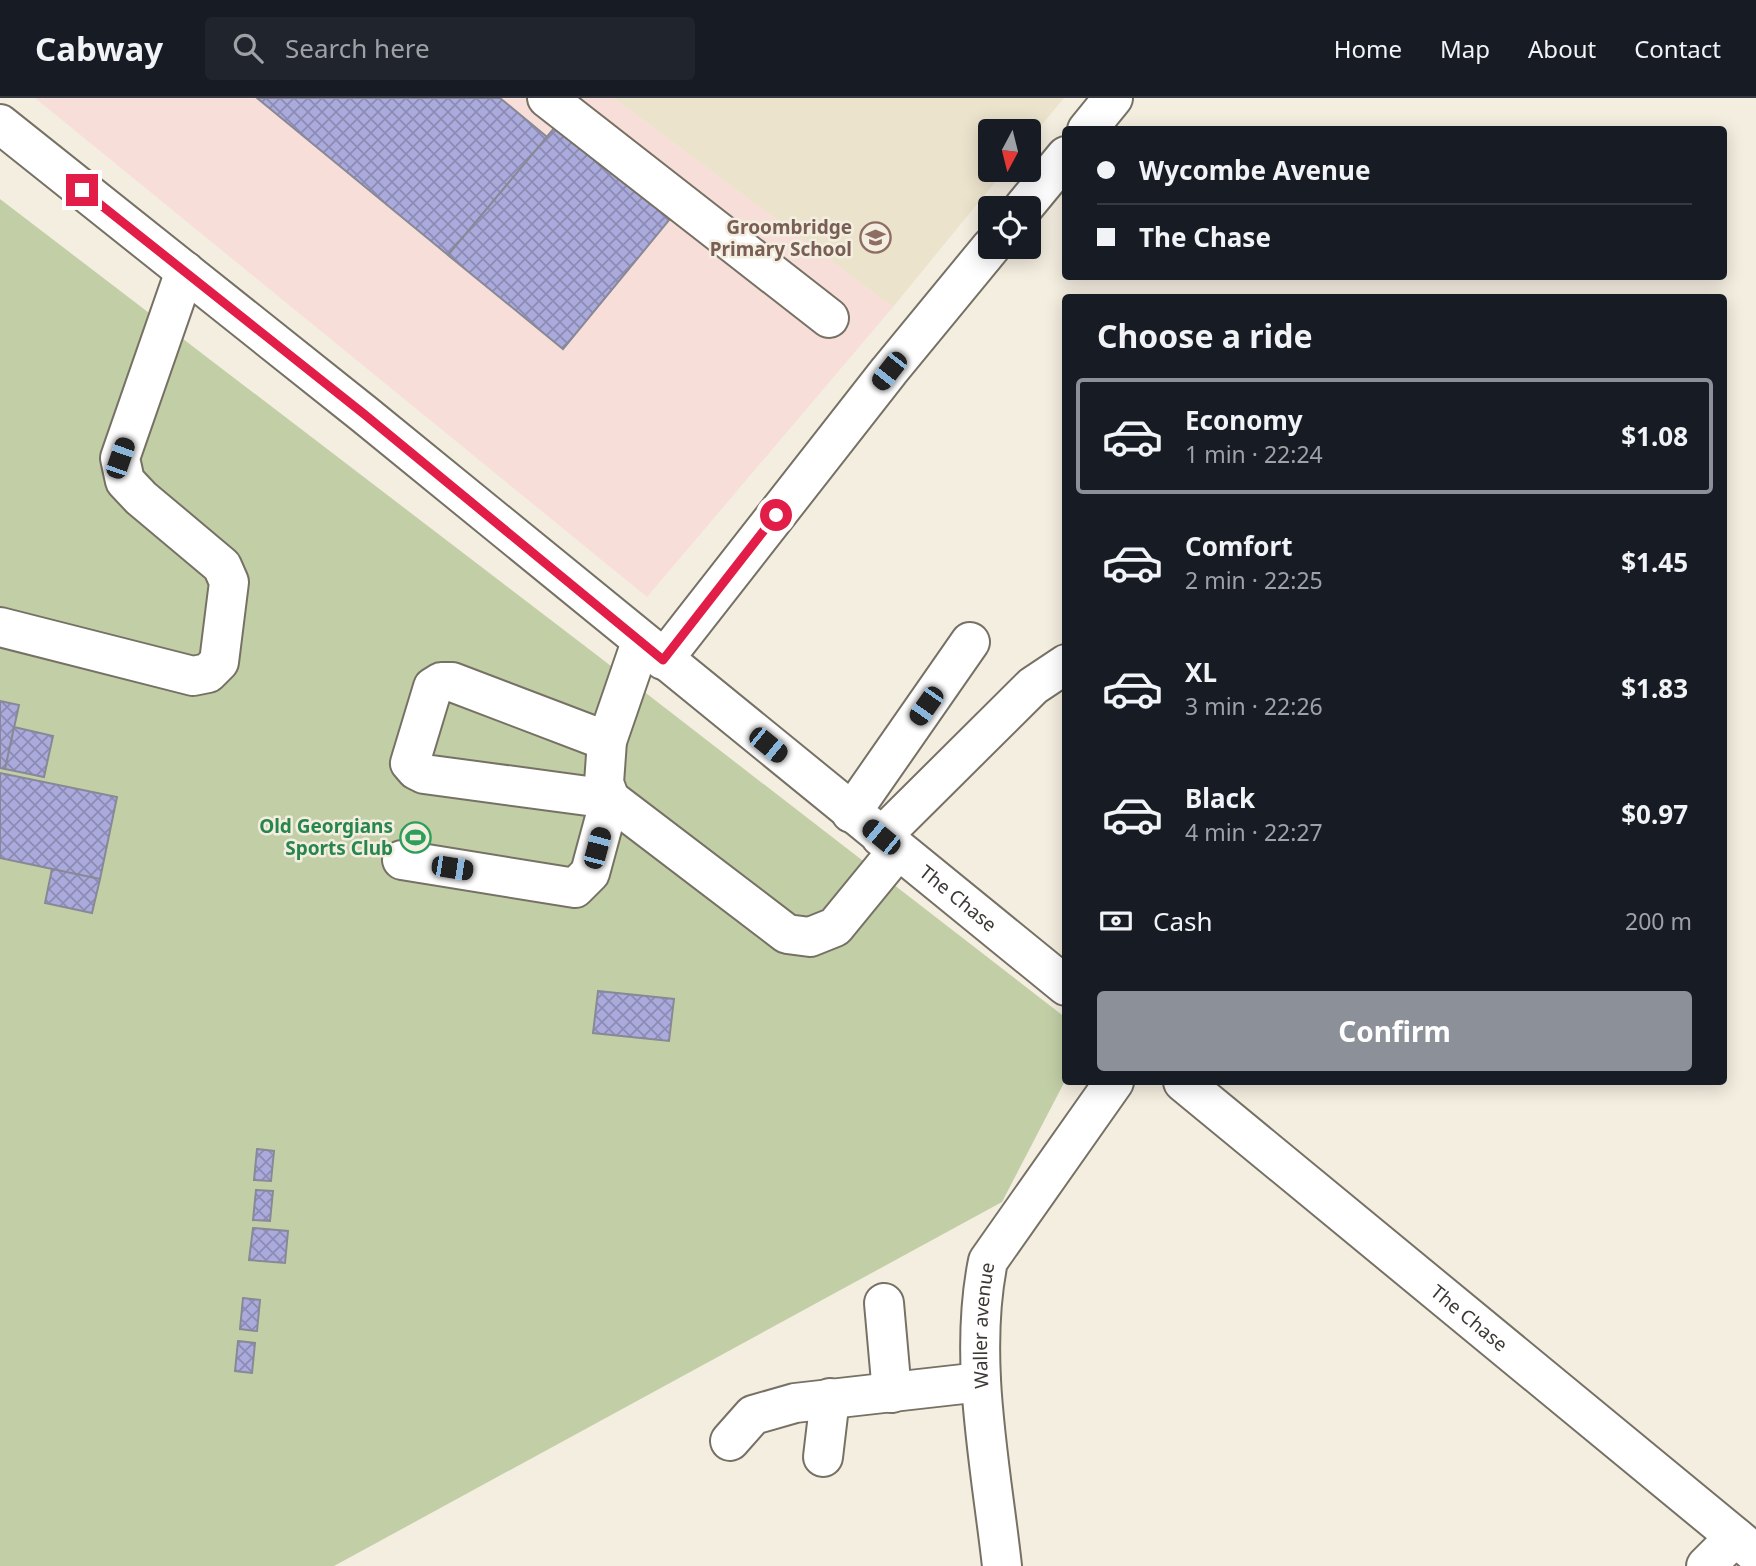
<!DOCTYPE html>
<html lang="en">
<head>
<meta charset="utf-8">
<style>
  :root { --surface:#171b24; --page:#20242c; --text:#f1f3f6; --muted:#9ea1a6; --line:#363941; --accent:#8c9099 }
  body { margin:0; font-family:"Noto Sans",sans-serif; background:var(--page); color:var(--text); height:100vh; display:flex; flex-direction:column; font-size:26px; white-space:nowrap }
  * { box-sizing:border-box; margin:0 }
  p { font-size:23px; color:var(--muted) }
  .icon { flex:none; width:38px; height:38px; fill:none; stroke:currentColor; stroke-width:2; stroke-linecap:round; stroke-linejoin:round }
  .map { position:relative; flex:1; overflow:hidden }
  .sheet { position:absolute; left:1062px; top:196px; width:665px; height:791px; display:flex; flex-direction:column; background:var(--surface); border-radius:7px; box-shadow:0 4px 18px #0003 }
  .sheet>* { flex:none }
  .hud { position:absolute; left:1062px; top:28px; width:665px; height:154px; border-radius:7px; box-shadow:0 4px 18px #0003; display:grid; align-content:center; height:154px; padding:0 35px; background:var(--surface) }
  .needle { width:46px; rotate:187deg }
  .tools { position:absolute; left:978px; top:21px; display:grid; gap:14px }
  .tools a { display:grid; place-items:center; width:63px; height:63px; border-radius:7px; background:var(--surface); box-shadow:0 4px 18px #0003; font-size:35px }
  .end { position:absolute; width:32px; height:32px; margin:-16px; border:9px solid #e11d48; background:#fff; box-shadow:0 0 0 4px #fff }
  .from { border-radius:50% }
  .car { position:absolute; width:21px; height:42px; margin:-21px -10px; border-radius:9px; box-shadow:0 0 5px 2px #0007; background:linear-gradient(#222 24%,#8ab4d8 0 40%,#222 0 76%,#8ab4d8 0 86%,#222 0) }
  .hud b { display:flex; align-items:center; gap:24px; height:66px; font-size:26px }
  .hud b+b { border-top:2px solid var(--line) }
  .hud i { width:18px; height:18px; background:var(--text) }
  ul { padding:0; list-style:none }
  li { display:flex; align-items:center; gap:21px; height:116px; margin:0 14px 10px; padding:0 21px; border:4px solid transparent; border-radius:7px }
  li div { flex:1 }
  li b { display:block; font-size:26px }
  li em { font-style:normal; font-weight:700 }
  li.current { border-color:var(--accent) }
  li>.icon { width:63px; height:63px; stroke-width:1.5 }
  h2 { padding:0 35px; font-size:32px; line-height:84px }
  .pay { display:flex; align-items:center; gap:18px; height:77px; padding:0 35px; font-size:26px }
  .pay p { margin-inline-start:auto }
  .button { display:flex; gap:14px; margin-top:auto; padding:14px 35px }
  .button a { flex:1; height:80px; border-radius:7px; background:var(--accent); color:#fff; font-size:28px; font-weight:700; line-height:80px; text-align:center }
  header { display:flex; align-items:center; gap:42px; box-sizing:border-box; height:98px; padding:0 35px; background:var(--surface); border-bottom:2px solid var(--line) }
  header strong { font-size:33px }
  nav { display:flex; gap:38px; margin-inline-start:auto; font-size:24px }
  .search { width:490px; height:63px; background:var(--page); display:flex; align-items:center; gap:18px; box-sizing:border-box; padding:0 24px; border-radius:7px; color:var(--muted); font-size:26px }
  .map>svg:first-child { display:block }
  .commercial { fill:#f8ded9 }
  .built { fill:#ece3cd }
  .pitch { fill:#c2cfa6 }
  .building { fill:url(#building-cross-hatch); stroke:#888896; stroke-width:2 }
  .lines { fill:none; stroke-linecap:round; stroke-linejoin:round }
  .minor-casing { stroke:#777165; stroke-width:42 }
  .minor { stroke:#fff; stroke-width:38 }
  .route { stroke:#e11d48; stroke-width:9 }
  .labels { text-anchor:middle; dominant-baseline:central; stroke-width:5; stroke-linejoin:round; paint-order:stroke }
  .education-label { font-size:19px; font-weight:bold; fill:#785e54; stroke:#f4eee0; text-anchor:end }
  .leisure-label { font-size:19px; font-weight:bold; fill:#27864d; stroke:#f4eee0; text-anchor:end }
  .street-label { font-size:19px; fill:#3c3934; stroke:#f4eee0 }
</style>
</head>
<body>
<header>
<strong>Cabway</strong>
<div class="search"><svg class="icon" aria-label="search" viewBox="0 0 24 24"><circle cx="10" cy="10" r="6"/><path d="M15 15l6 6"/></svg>Search here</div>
<nav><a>Home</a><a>Map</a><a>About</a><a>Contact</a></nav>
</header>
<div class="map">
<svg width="1756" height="1468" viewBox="0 0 1756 1468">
  <defs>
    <pattern id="building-cross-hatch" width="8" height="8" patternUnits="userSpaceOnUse" patternTransform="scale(1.75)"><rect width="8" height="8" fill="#abaadc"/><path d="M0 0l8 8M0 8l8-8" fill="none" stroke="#8c8bb3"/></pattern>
  </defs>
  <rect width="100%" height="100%" fill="#f4eee0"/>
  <!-- commercial -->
  <path class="commercial" d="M35,0H614L893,209L647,499Z"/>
  <!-- built -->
  <path class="built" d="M614,0H1064L1029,42V33H990V72H1005L893,209Z"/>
  <!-- pitch -->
  <path class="pitch" d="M0,101L598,558L1066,920V981L1002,1104L334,1468H0Z"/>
  <!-- building -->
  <path class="building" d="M257,0H500L547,39L448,157Z
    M566,16L679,110L563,251L448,157Z
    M0,603L19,607L5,671L0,670Z
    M14,629L53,638L44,679L5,671Z
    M0,675L117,699L100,781L0,760Z
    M52,771L100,781L92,815L45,805Z
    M598,893L674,901L669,943L593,935Z
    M257,1051L274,1053L271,1083L254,1082Z
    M256,1092L273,1093L270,1123L253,1122Z
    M253,1130L288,1133L285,1165L249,1162Z
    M243,1200L260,1202L257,1233L240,1231Z
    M238,1243L255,1245L252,1275L235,1273Z"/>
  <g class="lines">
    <defs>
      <g id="minor">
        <path d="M547,0L829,220"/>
        <path id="s1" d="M0,26L364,316L1066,888"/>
        <path d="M1087,32L1113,0"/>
        <path d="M1023,110L1066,58"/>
        <path d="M0,529L193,578L208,575L219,564L229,484L222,468L141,400L125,383L120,360L185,173"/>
        <path d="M641,544L607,643L604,685L610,701L787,836L810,839L835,829L898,752"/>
        <path d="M663,562L889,273L991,149"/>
        <path d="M851,715L970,544"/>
        <path d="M881,739L1033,588L1066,566"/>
        <path d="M402,762L575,790L590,775L610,701L424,676L416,672L410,665L433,589L441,584H452L607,643"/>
        <path id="s2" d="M1183,984L1756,1456"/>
        <path d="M884,1205L892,1295"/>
        <path d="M730,1343L753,1317L795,1305L981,1284"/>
        <path d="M823,1359L830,1300"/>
        <path id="s3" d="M1002,1468C991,1369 968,1261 988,1163L1114,984"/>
        <path d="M1706,1468L1735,1439"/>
      </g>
    </defs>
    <!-- minor casing -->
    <use href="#minor" class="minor-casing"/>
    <!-- minor -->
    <use href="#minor" class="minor"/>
  </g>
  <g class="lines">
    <!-- route -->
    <path class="route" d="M82,92L364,316L663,562L776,417"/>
  </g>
  <!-- icons -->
  <defs>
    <symbol id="school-ring" viewBox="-11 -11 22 22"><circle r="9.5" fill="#f4eee0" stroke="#8d6e63" stroke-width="1.5"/><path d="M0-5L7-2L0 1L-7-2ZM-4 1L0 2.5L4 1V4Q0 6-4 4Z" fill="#8d6e63"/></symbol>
    <symbol id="stadium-ring" viewBox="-11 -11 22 22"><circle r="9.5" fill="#f4eee0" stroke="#2e9e5b" stroke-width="1.5"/><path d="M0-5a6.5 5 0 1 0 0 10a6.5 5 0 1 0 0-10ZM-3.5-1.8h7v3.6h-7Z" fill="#2e9e5b"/></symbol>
  </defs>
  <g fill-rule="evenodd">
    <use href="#school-ring" x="858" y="122" width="35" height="35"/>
    <use href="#stadium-ring" x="398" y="722" width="35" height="35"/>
  </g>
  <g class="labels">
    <!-- education labels -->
    <g class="education-label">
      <text x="852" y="129">Groombridge<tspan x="852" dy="22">Primary School</tspan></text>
    </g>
    <!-- leisure labels -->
    <g class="leisure-label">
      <text x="393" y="728">Old Georgians<tspan x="393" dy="22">Sports Club</tspan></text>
    </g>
    <!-- street labels -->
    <g class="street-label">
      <text stroke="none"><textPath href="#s1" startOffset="1232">The Chase</textPath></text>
      <text stroke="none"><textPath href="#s2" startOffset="371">The Chase</textPath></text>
      <text stroke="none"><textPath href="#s3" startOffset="242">Waller avenue</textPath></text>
    </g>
  </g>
</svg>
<div class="tools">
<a><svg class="needle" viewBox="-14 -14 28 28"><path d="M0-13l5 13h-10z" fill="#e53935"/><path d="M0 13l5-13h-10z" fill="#9ea1a6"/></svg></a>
<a><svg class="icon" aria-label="locate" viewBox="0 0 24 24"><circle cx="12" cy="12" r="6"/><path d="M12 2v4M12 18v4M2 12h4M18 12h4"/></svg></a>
</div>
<i class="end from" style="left:776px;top:417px"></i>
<i class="end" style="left:82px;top:92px"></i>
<i class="car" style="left:889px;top:273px;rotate:218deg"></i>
<i class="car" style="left:120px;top:360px;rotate:19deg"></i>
<i class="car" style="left:926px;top:608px;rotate:215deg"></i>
<i class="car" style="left:768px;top:647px;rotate:129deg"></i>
<i class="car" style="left:881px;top:739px;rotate:309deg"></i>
<i class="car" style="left:597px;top:750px;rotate:15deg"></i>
<i class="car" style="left:452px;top:770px;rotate:99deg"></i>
<div class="hud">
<b><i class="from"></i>Wycombe Avenue</b>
<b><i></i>The Chase</b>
</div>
<section class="sheet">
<h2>Choose a ride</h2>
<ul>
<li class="current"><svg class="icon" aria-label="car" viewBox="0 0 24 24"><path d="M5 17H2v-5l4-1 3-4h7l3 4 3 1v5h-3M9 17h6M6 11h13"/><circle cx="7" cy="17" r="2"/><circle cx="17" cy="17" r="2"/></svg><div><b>Economy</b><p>1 min · 22:24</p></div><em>$1.08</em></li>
<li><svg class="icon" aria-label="car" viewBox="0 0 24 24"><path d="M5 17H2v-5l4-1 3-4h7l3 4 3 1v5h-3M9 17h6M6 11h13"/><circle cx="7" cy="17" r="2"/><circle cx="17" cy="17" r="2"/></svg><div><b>Comfort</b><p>2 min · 22:25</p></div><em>$1.45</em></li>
<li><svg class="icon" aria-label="car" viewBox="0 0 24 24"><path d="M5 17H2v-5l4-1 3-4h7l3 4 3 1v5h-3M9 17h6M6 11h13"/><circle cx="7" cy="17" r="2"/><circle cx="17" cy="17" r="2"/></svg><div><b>XL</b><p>3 min · 22:26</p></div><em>$1.83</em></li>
<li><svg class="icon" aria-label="car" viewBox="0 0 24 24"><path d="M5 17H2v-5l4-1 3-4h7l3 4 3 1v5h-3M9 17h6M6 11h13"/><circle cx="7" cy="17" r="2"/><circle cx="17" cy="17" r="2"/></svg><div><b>Black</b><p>4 min · 22:27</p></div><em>$0.97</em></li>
</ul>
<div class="pay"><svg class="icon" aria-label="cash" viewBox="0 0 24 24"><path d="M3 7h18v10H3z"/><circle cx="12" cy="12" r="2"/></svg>Cash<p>200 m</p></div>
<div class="button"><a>Confirm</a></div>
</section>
</div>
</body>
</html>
